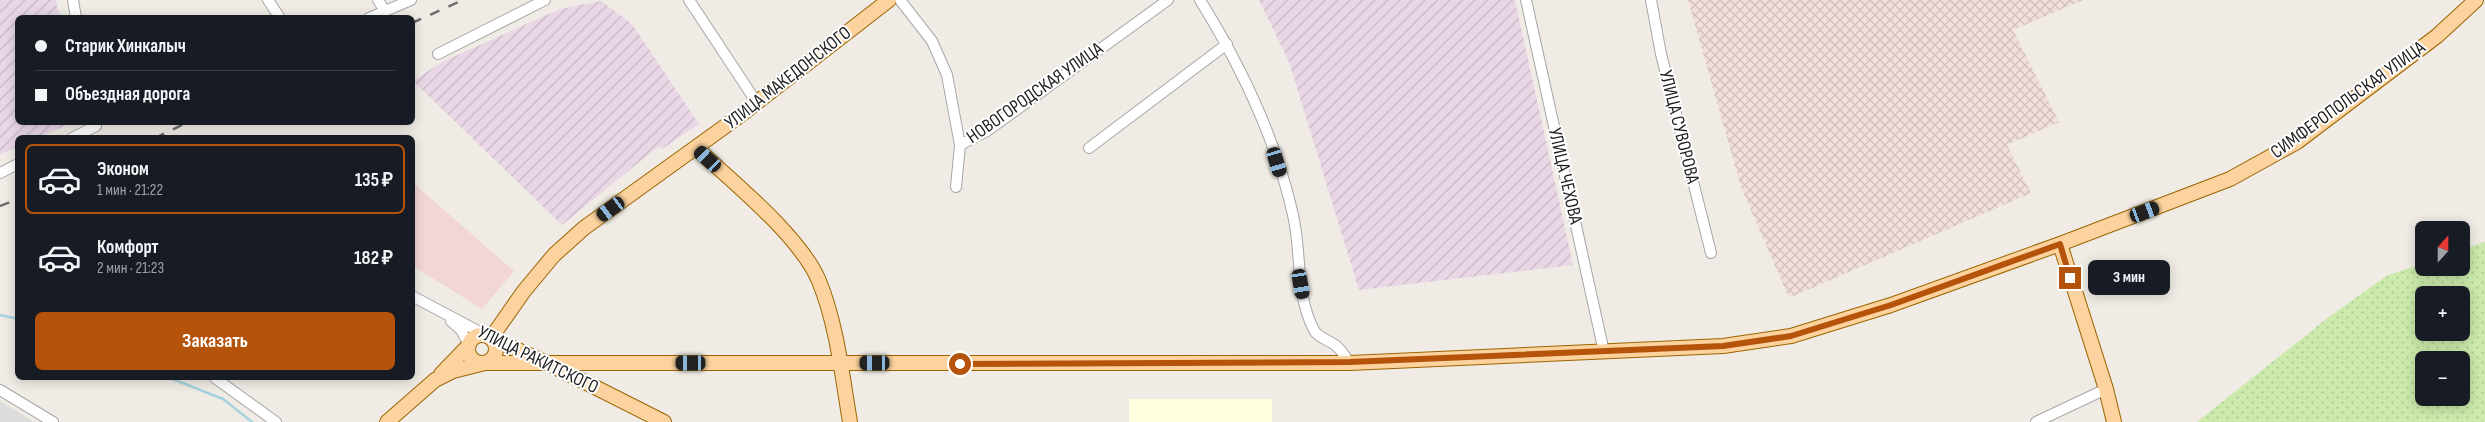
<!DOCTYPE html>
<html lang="ru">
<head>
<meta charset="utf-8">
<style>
  :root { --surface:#171b24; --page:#242831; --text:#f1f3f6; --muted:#9ea1a6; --line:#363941; --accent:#b45309 }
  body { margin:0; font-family:"Sofia Sans Condensed",sans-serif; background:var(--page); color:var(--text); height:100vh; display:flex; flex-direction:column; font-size:19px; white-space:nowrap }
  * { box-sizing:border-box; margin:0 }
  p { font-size:16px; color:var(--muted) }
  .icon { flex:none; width:28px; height:28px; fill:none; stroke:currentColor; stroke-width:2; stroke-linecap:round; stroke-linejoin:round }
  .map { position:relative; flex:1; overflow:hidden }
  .details { position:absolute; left:15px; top:135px; width:400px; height:245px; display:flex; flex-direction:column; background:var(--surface); border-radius:8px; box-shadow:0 2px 12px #0003 }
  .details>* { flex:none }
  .banner { position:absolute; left:15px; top:15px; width:400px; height:110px; border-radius:8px; box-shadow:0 2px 12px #0003; display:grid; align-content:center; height:110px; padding:0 20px; background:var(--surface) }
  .needle { width:32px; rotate:21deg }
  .buttons { position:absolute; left:2415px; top:221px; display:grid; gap:10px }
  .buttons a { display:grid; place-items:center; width:55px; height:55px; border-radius:8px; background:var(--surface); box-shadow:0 2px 12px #0003; font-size:25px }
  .end { position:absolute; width:22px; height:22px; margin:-11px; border:6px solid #b45309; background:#fff; box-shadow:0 0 0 2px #fff }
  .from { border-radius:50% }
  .bubble { position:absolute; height:35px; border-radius:8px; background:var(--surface); box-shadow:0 2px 12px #0003; font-size:16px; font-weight:700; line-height:35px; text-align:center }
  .car { position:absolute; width:15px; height:30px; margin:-15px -8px; border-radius:6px; box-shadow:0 0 4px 1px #0007; background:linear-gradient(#222 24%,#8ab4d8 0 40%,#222 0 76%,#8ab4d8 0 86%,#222 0) }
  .banner b { display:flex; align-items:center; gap:18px; height:48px; font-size:19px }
  .banner b+b { border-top:1px solid var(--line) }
  .banner i { width:12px; height:12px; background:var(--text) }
  ul { padding:9px 0 0; list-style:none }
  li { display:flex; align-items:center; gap:15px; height:70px; margin:0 10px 8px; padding:0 10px; border:2px solid transparent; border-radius:8px }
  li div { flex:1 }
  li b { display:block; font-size:19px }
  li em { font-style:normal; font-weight:700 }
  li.active { border-color:var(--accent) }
  li>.icon { width:45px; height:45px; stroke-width:1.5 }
  .action { display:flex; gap:10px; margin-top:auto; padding:10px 20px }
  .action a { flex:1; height:58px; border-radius:8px; background:var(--accent); color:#fff; font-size:20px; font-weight:700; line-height:58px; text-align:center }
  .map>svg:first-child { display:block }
  .residential { fill:#dddcdc }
  .commercial { fill:#f1d6d5 }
  .industrial { fill:url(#industrial-furrows) }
  .education { fill:#ffffdf }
  .military { fill:url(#military-cross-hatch) }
  .grass { fill:url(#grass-dots); fill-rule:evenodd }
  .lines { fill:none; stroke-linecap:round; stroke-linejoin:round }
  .stream { stroke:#a6d2de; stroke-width:2.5 }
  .minor-casing { stroke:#a6a6a6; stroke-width:12 }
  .major-casing { stroke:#9a6500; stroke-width:16 }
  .minor { stroke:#fff; stroke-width:10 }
  .major { stroke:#fcd29e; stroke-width:14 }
  .rail { stroke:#6d6d6d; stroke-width:2.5; stroke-dasharray:10 10; stroke-linecap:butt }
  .route { stroke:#b45309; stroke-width:6 }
  .labels { text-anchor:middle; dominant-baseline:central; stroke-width:4; stroke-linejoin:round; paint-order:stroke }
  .street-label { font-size:19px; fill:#1f1f1f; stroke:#fff }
</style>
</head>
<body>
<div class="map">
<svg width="2485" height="422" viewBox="0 0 2485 422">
  <defs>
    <pattern id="industrial-furrows" width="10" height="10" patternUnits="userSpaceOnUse" patternTransform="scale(1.25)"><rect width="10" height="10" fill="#e9d7e6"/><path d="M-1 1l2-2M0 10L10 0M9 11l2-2" fill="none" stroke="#c7b8c5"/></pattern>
    <pattern id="military-cross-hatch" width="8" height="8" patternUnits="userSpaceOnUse" patternTransform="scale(1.25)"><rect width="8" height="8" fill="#f2dfd9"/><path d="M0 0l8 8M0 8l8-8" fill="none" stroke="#cfbfba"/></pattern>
    <pattern id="grass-dots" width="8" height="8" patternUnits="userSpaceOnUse" patternTransform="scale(1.25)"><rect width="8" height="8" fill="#cbeaab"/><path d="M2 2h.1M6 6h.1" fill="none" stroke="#aec893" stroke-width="1.8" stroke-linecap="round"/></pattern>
  </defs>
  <rect width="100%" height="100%" fill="#f0ece5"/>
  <!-- residential -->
  <path class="residential" d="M0,401L34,422H0Z"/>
  <!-- commercial -->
  <path class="commercial" d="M412,182L514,271L482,309L413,266Z"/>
  <!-- industrial -->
  <path class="industrial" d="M0,0H56L60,17L18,18V122L72,123L39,137L18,138L17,147L0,155Z
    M1259,0H1515L1573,265L1359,290L1289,62Z
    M601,1L632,24L699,124L662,149L659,146L562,225L413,81L442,62L560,9Z"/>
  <!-- education -->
  <path class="education" d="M1129,399H1272V422H1129Z"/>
  <!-- military -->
  <path class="military" d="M1688,0H2083L2013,30L2059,122L2007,145L2031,193L1789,298L1741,187Z"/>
  <!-- grass -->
  <path class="grass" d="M2485,242V422H2197L2329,317L2386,276L2424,263V268H2461V250ZM2424,295H2461V332H2424ZM2424,360H2461V398H2424Z"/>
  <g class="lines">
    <!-- stream -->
    <path class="stream" d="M0,315L18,319
      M170,378L223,399L252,422"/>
    <defs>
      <path id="minor" d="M73,0L76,18
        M268,0L280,18
        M378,0L385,11
        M689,0L757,103
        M900,0L932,41L947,75L960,145L956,187
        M1200,0C1241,66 1276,139 1293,215C1302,253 1295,294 1314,330C1317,337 1329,340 1335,345C1341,349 1345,357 1350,363
        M1526,0L1604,352
        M1651,0L1661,54L1711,253
        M369,18L411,0
        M438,54L545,0
        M72,138L96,126
        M960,145L987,131L1168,0
        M1089,148L1227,44
        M0,173L18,164
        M412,296L491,338
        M451,321L461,330L469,345
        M215,378L276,422
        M0,390L53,422
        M2036,422L2106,389"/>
      <path id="major" d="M696,148C732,181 801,237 819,281C837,325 842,375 850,422
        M2060,244L2106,389L2114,422
        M468 349a14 14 0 1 1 28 0a14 14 0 1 1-28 0Z
        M441,374L469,345
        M387,422L435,380L453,371L485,363H1350L1723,346L1791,336L1891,305L2060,244L2230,179L2297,142L2437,36L2476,0
        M664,422L547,363L491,338L524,291L554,255L584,228L738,117L889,0"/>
    </defs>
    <!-- minor casing -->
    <use href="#minor" class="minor-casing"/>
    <!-- major casing -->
    <use href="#major" class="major-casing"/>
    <!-- minor -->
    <use href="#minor" class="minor"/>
    <!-- major -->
    <use href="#major" class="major"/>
    <!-- rail -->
    <path class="rail" d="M412,23L463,0
      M155,138L188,122
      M0,206L18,199"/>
  </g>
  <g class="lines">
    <!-- route -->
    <path class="route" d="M960,364L1350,362L1723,346L1791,336L1891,305L2060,244L2070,278"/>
  </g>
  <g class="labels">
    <!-- street labels -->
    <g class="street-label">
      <text transform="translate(788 78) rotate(-38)">УЛИЦА МАКЕДОНСКОГО</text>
      <text transform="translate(1035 93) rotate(-35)">НОВОГОРОДСКАЯ УЛИЦА</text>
      <text transform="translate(2348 100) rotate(-36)">СИМФЕРОПОЛЬСКАЯ УЛИЦА</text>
      <text transform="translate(1679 127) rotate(76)">УЛИЦА СУВОРОВА</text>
      <text transform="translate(1565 176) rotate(77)">УЛИЦА ЧЕХОВА</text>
      <text transform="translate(538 360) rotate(26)">УЛИЦА РАКИТСКОГО</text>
    </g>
  </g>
</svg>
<div class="buttons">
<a><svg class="needle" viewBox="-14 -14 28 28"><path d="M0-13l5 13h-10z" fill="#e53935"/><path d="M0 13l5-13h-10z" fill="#9ea1a6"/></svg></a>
<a>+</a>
<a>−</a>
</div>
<i class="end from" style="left:960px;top:364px"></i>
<i class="end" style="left:2070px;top:278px"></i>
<div class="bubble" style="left:2088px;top:260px;width:82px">3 мин</div>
<i class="car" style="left:708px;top:159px;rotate:313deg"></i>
<i class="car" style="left:1277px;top:162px;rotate:163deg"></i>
<i class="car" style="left:611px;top:209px;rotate:234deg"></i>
<i class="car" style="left:2145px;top:212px;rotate:69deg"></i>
<i class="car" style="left:1301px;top:284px;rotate:170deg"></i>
<i class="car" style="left:691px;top:363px;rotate:270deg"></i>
<i class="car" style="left:875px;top:363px;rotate:270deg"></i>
<div class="banner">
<b><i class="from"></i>Старик Хинкалыч</b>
<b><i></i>Объездная дорога</b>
</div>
<section class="details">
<ul>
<li class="active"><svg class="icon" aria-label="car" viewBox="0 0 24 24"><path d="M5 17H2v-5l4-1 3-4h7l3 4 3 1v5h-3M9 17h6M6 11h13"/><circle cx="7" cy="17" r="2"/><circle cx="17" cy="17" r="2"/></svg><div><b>Эконом</b><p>1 мин · 21:22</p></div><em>135 ₽</em></li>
<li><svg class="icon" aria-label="car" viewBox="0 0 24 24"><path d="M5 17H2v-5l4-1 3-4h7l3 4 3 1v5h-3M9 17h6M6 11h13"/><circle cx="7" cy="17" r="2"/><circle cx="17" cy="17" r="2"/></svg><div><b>Комфорт</b><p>2 мин · 21:23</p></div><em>182 ₽</em></li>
</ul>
<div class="action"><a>Заказать</a></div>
</section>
</div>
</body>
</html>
